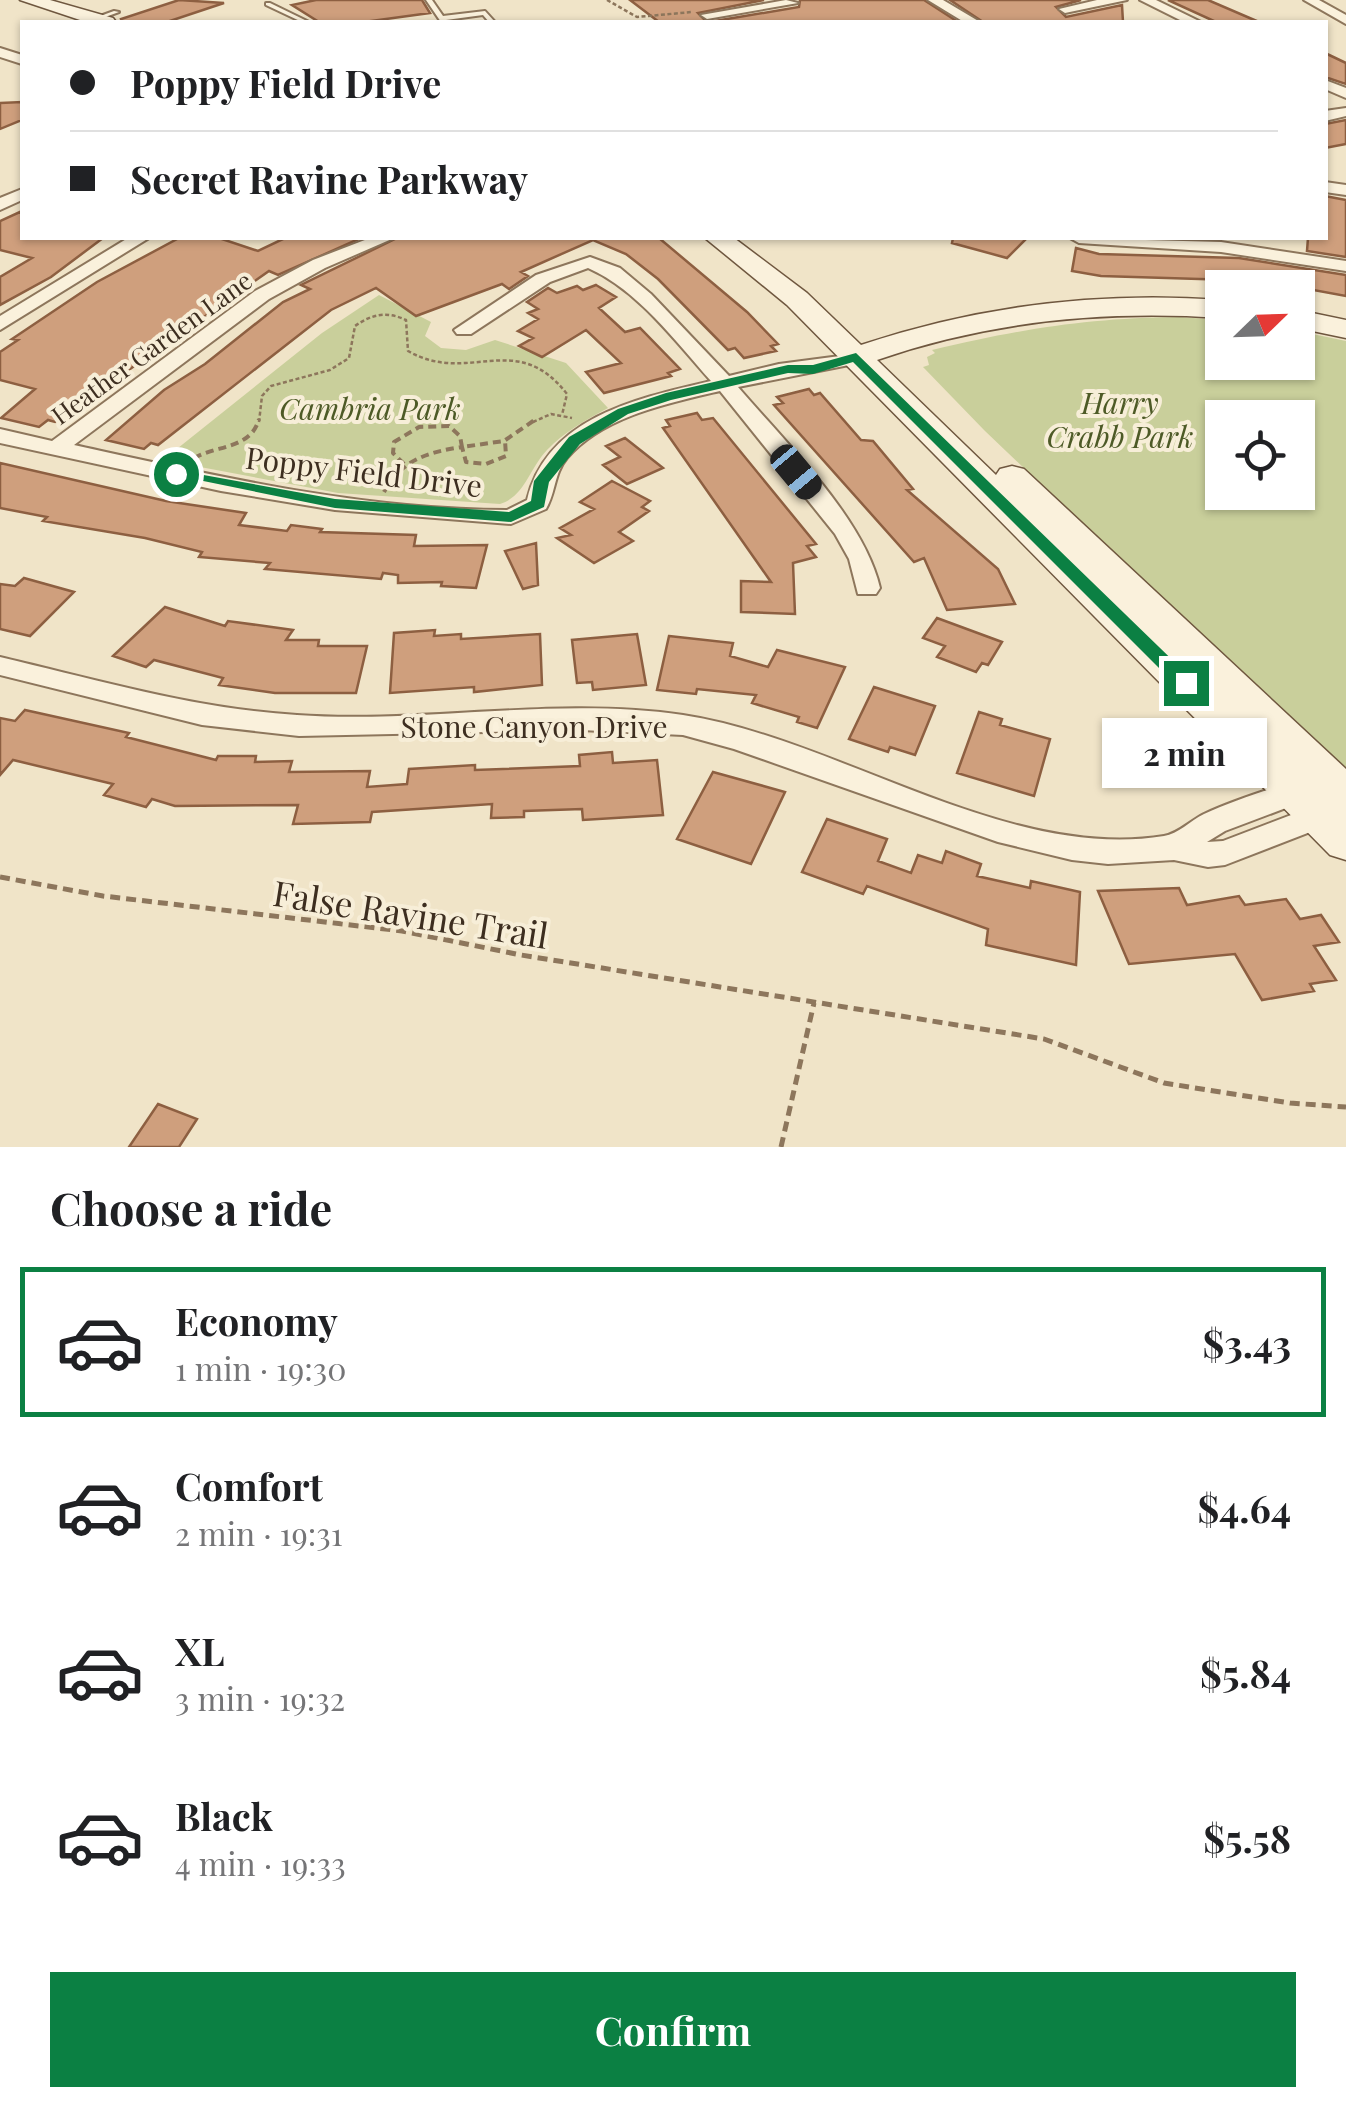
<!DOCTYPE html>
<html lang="en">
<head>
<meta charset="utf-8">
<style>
  :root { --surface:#fff; --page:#f6f6f6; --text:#202124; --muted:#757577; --line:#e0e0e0; --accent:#0b8043 }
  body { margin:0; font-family:"Playfair Display",serif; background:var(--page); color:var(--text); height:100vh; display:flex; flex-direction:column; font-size:38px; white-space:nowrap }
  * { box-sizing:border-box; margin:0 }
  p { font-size:32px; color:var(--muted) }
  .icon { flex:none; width:55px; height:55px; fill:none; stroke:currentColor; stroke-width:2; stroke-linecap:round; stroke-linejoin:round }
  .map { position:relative; height:1147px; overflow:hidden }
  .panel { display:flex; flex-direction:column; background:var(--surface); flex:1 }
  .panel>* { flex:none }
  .banner { position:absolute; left:20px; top:20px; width:1308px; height:220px; border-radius:0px; box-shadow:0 2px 8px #0004; display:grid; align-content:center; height:220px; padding:0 50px; background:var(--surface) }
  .needle { width:65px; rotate:67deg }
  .fabs { position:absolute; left:1205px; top:270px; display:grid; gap:20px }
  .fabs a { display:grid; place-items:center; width:110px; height:110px; border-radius:0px; background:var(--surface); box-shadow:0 2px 8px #0004; font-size:50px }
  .end { position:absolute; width:45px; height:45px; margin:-22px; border:12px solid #0b8043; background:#fff; box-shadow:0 0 0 5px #fff }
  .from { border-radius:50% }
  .bubble { position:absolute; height:70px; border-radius:0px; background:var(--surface); box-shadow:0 2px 8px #0004; font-size:32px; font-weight:700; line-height:70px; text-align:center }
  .car { position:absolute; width:30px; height:60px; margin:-30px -15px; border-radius:12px; box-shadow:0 0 8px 2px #0007; background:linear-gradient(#222 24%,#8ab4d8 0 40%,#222 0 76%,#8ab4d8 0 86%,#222 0) }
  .banner b { display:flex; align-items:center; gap:35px; height:95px; font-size:38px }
  .banner b+b { border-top:2px solid var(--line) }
  .banner i { width:25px; height:25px; background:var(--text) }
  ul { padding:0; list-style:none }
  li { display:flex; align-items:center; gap:30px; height:150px; margin:0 20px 15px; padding:0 30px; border:5px solid transparent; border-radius:0px }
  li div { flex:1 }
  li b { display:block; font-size:38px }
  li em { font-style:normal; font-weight:700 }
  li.current { border-color:var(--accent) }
  li>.icon { width:90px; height:90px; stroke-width:1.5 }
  h2 { padding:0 50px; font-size:45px; line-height:120px }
  .primary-button { display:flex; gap:20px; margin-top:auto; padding:20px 50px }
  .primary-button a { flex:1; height:115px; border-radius:0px; background:var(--accent); color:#fff; font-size:40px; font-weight:700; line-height:115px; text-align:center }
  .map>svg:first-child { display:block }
  .green { fill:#c9cf9b; fill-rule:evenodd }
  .building { fill:#cf9f7d; stroke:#8d5f41; stroke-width:2.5 }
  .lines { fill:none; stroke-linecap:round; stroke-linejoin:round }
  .lane-casing { stroke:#8d765c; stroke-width:4 }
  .street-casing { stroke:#8d765c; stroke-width:4 }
  .secondary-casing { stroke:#6f573f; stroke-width:3 }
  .path-far2 { stroke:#8d765c; stroke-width:2.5; stroke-dasharray:4 2.5; stroke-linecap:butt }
  .path-far1 { stroke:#8d765c; stroke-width:4; stroke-dasharray:8 5; stroke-linecap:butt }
  .path { stroke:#8d765c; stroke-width:5; stroke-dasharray:10 6; stroke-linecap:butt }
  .lane { fill:#faf1dc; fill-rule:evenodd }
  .street { fill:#faf1dc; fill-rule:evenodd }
  .secondary { fill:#faf1dc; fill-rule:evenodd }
  .route { fill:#0b8043 }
  .labels { text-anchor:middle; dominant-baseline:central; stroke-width:8; stroke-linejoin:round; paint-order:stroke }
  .far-street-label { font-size:25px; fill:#3d2e20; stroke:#f7eed8 }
  .park-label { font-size:30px; font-style:italic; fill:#4d5a26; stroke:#f7eed8 }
  .street-label { font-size:30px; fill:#3d2e20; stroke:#f7eed8 }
  .near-street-label { font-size:35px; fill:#3d2e20; stroke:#f7eed8 }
</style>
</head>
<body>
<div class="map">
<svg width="1346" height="1147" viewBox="0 0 1346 1147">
  <rect width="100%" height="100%" fill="#f0e4c8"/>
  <!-- green -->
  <path class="green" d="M379,295L431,322L425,336L441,348L466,350L495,340L566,363L608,408C586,420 564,432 547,450C529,469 525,496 500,504L338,493L163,460L322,333Z
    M1179,317L1222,320V362H1298V331L1346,341V775L985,431L923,367L929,365L927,357L935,353L932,350C1021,329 1087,318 1179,317ZM1222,418H1298V492H1222Z"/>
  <!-- building -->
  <path class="building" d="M179,0L224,3L167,22H122L121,19Z
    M316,0H422L430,13L364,22H319L292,5Z
    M630,0H764L698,13L707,22H659Z
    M800,0H924L958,22H709L799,7Z
    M950,0H1081L1056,7L1066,17L1122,5L1123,22H983Z
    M1168,0H1208L1259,22H1216Z
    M1325,53L1346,63V84L1325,77Z
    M22,102V120L0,129V103Z
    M1346,120V144L1325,148V124Z
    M1325,196L1346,200V257L1307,251L1308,238H1325Z
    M22,211V238H103L51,277L0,305V277L32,258L0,250V221Z
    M179,238H219L258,251L285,238H361L278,275L269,271L55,422L48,420L39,427L1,418L35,389L0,380V352L18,340L12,339L97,282Z
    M397,238H659L747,312L778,344L771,346L776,351L744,358L735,348L728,350L658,279L626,254L593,240L521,272L528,276L509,289L502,284L416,316L376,288L331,310L158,445L151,443L144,449L106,440L164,390L205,364L283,302L310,289L301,285Z
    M953,238H1027L1007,258L952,243Z
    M1076,248L1099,254L1239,258L1346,275V296L1265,281L1101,276L1072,271Z
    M596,285L616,297L599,308L625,332L640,328L680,369L668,373L671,376L604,393L586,372L621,363L586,330L542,357L519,346L533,338L518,331L538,319L528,313L538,309L527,302L548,288L557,293L577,286L583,290Z
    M809,389L814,395L820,393L861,440L873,441L913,489L907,490L998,569L1015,604L947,610L924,558L914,562L774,405L783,403L777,397Z
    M697,413L702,420L713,418L816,544L807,546L816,557L793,563L795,614L741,612V581L771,582L663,428L670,426L666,420Z
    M625,438L663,468L627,484L603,465L620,457L606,446Z
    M0,463L166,501L246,513L239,525L287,531L291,525L322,529L320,532L416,535L414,546L487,545L476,588L441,586L442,582L398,583V575L383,573L381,579L265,569L270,563L199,557L202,552L145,538L43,521L47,517L0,508Z
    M612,481L650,501L642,507L649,511L619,532L633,541L594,563L557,538L571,535L560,528L594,509L580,502Z
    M536,543L538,585L523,589L505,551Z
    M24,578L74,592L30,636L0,629V584L15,586Z
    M165,607L225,626L228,621L293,630L286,640H319L318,646H367L356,693H275L219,685L223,678L154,660L146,667L113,656Z
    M937,618L1002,642L988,665L982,663L976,672L937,657L945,646L923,638Z
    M435,630L434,636L461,634V639L540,634L542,685L474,692V687L390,693L394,633Z
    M637,634L646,685L593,690L592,682L577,683L572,640Z
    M669,636L733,643L730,656L768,667L777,650L845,667L817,728L797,722L799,717L752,703L756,695L697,689L696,694L657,690Z
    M874,687L935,706L915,755L890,747L888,752L849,739Z
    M25,710L129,733L126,737L216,760L218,756H256L255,762L292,761L289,772L370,771L367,787L407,784L409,769L475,765V770L580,766L579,755L612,752L613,763L657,760L663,815L583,820L582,809L524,811V817L491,818L492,804L372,812L370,822L293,824L298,805L175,806L152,799L146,807L104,795L113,784L13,760L0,775V718L15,721Z
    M979,712L1002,719L1000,725L1050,739L1034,796L957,773Z
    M713,772L785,792L751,864L677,839Z
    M827,819L887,839L878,861L911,873L918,855L942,863L946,851L981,864L977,876L1030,888L1031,881L1080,892L1076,965L986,945L988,929L867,886L863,894L802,872Z
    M1179,888L1187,905L1239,896L1245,905L1286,899L1300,919L1321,915L1339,942L1314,946L1336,980L1310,984L1314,991L1262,1000L1235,954L1129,964L1098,891Z
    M158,1104L197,1119L179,1147H129Z"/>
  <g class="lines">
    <defs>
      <path id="lane" d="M426,0H432L443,16L485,11L495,22H489L483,15L446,20L447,22H441Z
        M266,3H270L309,22H302L266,5Z
        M114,11L119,12L97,20L92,19Z"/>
      <path id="street" d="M786,0L798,3L707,19L701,15Z
        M928,0H943L980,22H964Z
        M1097,0H1127L1065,13L1059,9Z
        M1140,0H1156L1201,22H1184Z
        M1304,0H1319L1346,15V24Z
        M0,48L22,55V64L0,57Z
        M1325,80L1346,88V98L1325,89Z
        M1346,108V116L1325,121V111Z
        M1325,182L1346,185V195L1325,192Z
        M22,189V200L0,210V198Z
        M128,238H149L0,330V316Z
        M370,238H394L325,268L269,299L74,445C216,476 361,510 507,510L527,500C547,417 638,398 711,381C675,341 638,290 588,268L550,282L471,334H457L454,330L536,275L590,257L620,268L651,294L729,376L779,364L863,353V361L854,364L738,387C785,442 864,518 880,588L876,594H858L849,559L835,534L720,391C669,403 603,416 567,458C554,473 556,492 546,509L511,524L335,510L221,491L0,443V429L52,441L255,291L313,260Z
        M1070,238L1221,242L1346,261V271L1221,252L1079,243Z
        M0,657C98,680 196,709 297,715C422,724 558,696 683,715C836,738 1007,862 1164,836C1178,834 1190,821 1204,814C1232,801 1266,790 1296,781L1307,784L1311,792L1307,800L1225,831L1207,842L1223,841L1320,804L1331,808L1335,816L1331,824L1225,865L1208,867L1174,860L1108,864L1072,860L998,842L734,749L683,735L581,730L299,736L202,725L0,675Z"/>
      <path id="secondary" d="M20,0H50L113,18L116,22H86Z
        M705,238H734L807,293L861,345C978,306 1100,291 1222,300V318C1104,310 989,321 877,360L996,475L1000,469L1012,466L1024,469L1346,769V860L1330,855L787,305Z
        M1298,310L1346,320V338L1298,328Z"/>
    </defs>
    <!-- lane casing -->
    <use href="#lane" class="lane-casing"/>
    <!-- street casing -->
    <use href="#street" class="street-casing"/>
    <!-- secondary casing -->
    <use href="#secondary" class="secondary-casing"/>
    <!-- path-far2 -->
    <path class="path-far2" d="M607,0L637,17L692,12
      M259,422L262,396L271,386L330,370L349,358L355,326C372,314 387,311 406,320L408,351C469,386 516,328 567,394L562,415
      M533,422L551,414L572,418"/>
    <!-- path-far1 -->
    <path class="path-far1" d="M194,458C217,445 251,449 259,419
      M404,464L393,453L394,442L419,427L449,426L460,436L462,447L504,441L536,419
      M384,492C401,460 428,452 462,447L466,462L486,464L506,456L505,440"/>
    <!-- path -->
    <path class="path" d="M0,877L103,896L402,931L521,955L1044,1039L1164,1083L1290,1103L1346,1107
      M781,1147L814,1003"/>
    <!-- lane -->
    <use href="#lane" class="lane"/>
    <!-- street -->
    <use href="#street" class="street"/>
    <!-- secondary -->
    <use href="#secondary" class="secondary"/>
  </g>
  <!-- route -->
  <path class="route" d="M856,353L1192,679V688H1179L853,362L813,374L788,373L671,400L628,414L580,444L549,482L544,507L511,522L335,508L169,474L176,470L335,499L509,512L531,501L534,481L569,437L618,409L666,393L788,365H813Z"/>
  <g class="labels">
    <!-- far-street labels -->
    <g class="far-street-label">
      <text transform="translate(151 347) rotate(-36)">Heather Garden Lane</text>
    </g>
    <!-- park labels -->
    <g class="park-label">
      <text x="1120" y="402">Harry<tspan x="1120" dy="34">Crabb Park</tspan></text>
      <text x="370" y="408">Cambria Park</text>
    </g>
    <!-- street labels -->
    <g class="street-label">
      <text transform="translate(364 471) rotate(7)">Poppy Field Drive</text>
      <text x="534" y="726">Stone Canyon Drive</text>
    </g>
    <!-- near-street labels -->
    <g class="near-street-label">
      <text transform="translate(411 913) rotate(9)">False Ravine Trail</text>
    </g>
  </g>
</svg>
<div class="fabs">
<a><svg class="needle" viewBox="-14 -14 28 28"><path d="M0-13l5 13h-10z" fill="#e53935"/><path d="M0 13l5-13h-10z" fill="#757577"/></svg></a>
<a><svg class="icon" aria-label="locate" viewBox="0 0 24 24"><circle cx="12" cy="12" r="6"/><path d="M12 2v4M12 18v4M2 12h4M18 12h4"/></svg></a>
</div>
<i class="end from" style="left:176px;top:474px"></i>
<i class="end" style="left:1186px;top:683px"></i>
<div class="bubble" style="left:1102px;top:718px;width:165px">2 min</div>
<i class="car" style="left:796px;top:472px;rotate:140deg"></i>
<div class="banner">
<b><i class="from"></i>Poppy Field Drive</b>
<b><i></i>Secret Ravine Parkway</b>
</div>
</div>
<section class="panel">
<h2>Choose a ride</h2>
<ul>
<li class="current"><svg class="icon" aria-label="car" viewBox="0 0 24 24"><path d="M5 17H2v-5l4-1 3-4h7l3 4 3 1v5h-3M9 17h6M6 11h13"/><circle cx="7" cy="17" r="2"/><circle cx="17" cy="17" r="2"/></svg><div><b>Economy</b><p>1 min · 19:30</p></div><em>$3.43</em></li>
<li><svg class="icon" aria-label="car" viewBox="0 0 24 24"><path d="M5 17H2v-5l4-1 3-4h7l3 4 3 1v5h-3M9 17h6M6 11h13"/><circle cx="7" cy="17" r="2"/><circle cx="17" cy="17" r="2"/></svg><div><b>Comfort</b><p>2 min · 19:31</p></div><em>$4.64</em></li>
<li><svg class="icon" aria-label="car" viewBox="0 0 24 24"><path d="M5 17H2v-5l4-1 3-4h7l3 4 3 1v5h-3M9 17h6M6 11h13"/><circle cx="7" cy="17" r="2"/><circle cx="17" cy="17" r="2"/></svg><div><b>XL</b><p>3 min · 19:32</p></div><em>$5.84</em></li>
<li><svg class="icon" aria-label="car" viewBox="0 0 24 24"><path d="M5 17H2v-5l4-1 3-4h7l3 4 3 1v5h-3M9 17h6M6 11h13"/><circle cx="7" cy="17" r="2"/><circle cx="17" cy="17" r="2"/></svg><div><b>Black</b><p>4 min · 19:33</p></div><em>$5.58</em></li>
</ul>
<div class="primary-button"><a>Confirm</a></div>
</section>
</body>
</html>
